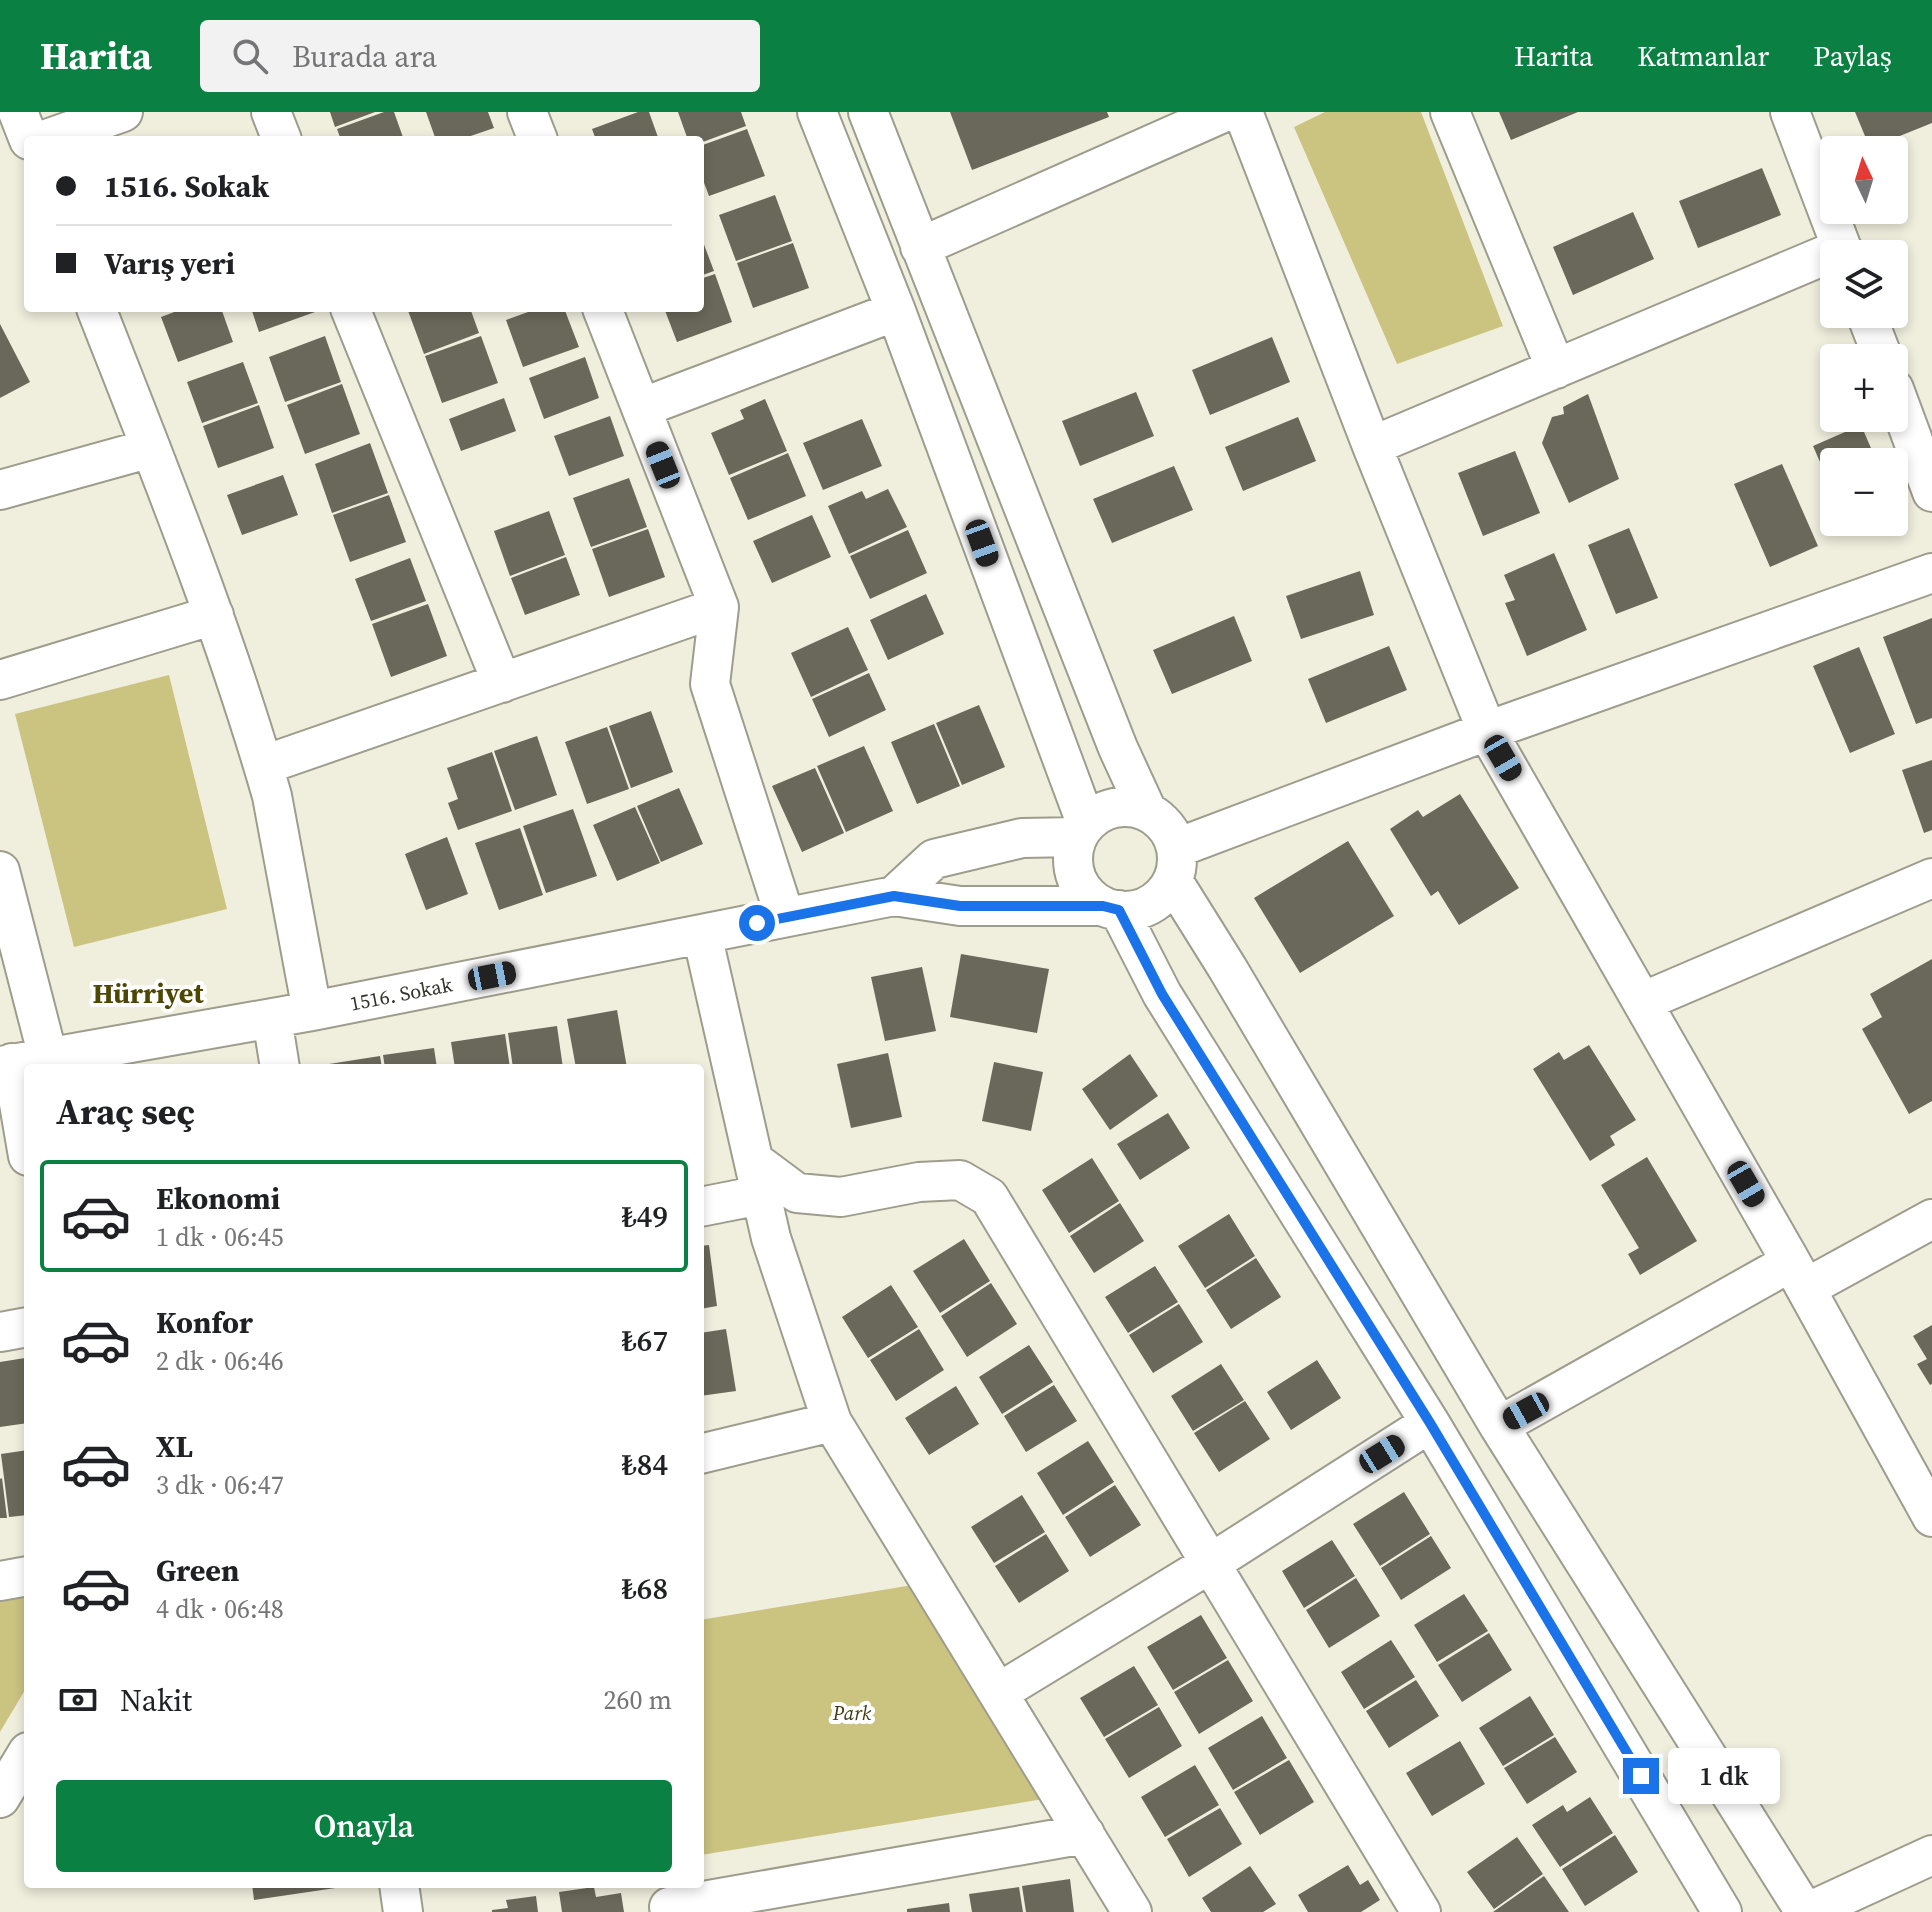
<!DOCTYPE html>
<html lang="tr">
<head>
<meta charset="utf-8">
<style>
  :root { --surface:#fff; --page:#f2f2f2; --text:#202124; --muted:#757577; --line:#e0e0e0; --accent:#0b8043 }
  body { margin:0; font-family:"Source Serif 4",serif; background:var(--page); color:var(--text); height:100vh; display:flex; flex-direction:column; font-size:30px; white-space:nowrap }
  * { box-sizing:border-box; margin:0 }
  p { font-size:26px; color:var(--muted) }
  .icon { flex:none; width:44px; height:44px; fill:none; stroke:currentColor; stroke-width:2; stroke-linecap:round; stroke-linejoin:round }
  .map { position:relative; flex:1; overflow:hidden }
  .side { position:absolute; left:24px; top:952px; width:680px; height:824px; display:flex; flex-direction:column; background:var(--surface); border-radius:8px; box-shadow:0 4px 12px #0003 }
  .side>* { flex:none }
  .banner { position:absolute; left:24px; top:24px; width:680px; height:176px; border-radius:8px; box-shadow:0 4px 12px #0003; display:grid; align-content:center; height:176px; padding:0 32px; background:var(--surface) }
  .needle { width:52px; rotate:356deg }
  .tools { position:absolute; left:1820px; top:24px; display:grid; gap:16px }
  .tools a { display:grid; place-items:center; width:88px; height:88px; border-radius:8px; background:var(--surface); box-shadow:0 4px 12px #0003; font-size:40px }
  .end { position:absolute; width:36px; height:36px; margin:-18px; border:10px solid #1a73e8; background:#fff; box-shadow:0 0 0 4px #fff }
  .from { border-radius:50% }
  .bubble { position:absolute; height:56px; border-radius:8px; background:var(--surface); box-shadow:0 4px 12px #0003; font-size:26px; font-weight:600; line-height:56px; text-align:center }
  .car { position:absolute; width:24px; height:48px; margin:-24px -12px; border-radius:10px; box-shadow:0 0 6px 2px #0007; background:linear-gradient(#222 24%,#8ab4d8 0 40%,#222 0 76%,#8ab4d8 0 86%,#222 0) }
  .banner b { display:flex; align-items:center; gap:28px; height:76px; font-size:30px }
  .banner b+b { border-top:2px solid var(--line) }
  .banner i { width:20px; height:20px; background:var(--text) }
  ul { padding:0; list-style:none }
  li { display:flex; align-items:center; gap:24px; height:112px; margin:0 16px 12px; padding:0 16px; border:4px solid transparent; border-radius:8px }
  li div { flex:1 }
  li b { display:block; font-size:30px }
  li em { font-style:normal; font-weight:600 }
  li.current { border-color:var(--accent) }
  li>.icon { width:72px; height:72px; stroke-width:1.5 }
  h2 { padding:0 32px; font-size:36px; line-height:96px }
  .pay { display:flex; align-items:center; gap:20px; height:88px; padding:0 32px; font-size:30px }
  .pay p { margin-inline-start:auto }
  .action { display:flex; gap:16px; margin-top:auto; padding:16px 32px }
  .action a { flex:1; height:92px; border-radius:8px; background:var(--accent); color:#fff; font-size:32px; font-weight:600; line-height:92px; text-align:center }
  header { display:flex; align-items:center; gap:48px; box-sizing:border-box; height:112px; padding:0 40px; background:var(--accent); color:#fff }
  header strong { font-size:38px }
  nav { display:flex; gap:44px; margin-inline-start:auto; font-size:28px }
  .search { width:560px; height:72px; background:var(--page); display:flex; align-items:center; gap:20px; box-sizing:border-box; padding:0 28px; border-radius:8px; color:var(--muted); font-size:30px }
  .map>svg:first-child { display:block }
  .green { fill:#cbc380 }
  .building { fill:#6a685a }
  .lines { fill:none; stroke-linecap:round; stroke-linejoin:round }
  .minor-casing { stroke:#9e9c8c; stroke-width:42 }
  .minor { stroke:#fff; stroke-width:38 }
  .route { stroke:#1a73e8; stroke-width:10 }
  .labels { text-anchor:middle; dominant-baseline:central; stroke-width:8; stroke-linejoin:round; paint-order:stroke }
  .street-label { font-size:20px; fill:#33332c; stroke:#fff }
  .park-label { font-size:20px; font-style:italic; fill:#3f3a12; stroke:#fff }
  .district-label { font-size:28px; font-weight:bold; fill:#4e4603; stroke:#fff }
</style>
</head>
<body>
<header>
<strong>Harita</strong>
<div class="search"><svg class="icon" aria-label="search" viewBox="0 0 24 24"><circle cx="10" cy="10" r="6"/><path d="M15 15l6 6"/></svg>Burada ara</div>
<nav><a>Harita</a><a>Katmanlar</a><a>Paylaş</a></nav>
</header>
<div class="map">
<svg width="1932" height="1800" viewBox="0 0 1932 1800">
  <rect width="100%" height="100%" fill="#f0efde"/>
  <!-- green -->
  <path class="green" d="M1325,0H1421L1503,214L1397,252L1294,15Z
    M169,563L227,797L74,835L15,602Z
    M919,1472L1050,1686L701,1743L700,1508Z
    M28,1485V1573L0,1620V1490Z"/>
  <!-- building -->
  <path class="building" d="M330,0H375L335,15Z
    M384,0H394L404,28H341L337,17Z
    M426,0H488L494,16L459,28H436Z
    M638,0H649L659,28H596L592,17Z
    M678,0H741L746,14L700,31V28H688Z
    M950,0H1107L1109,5L972,58Z
    M1499,0H1578L1511,28Z
    M1855,0H1932V11L1870,36Z
    M747,17L765,64L709,84L700,60V34Z
    M1762,56L1781,103L1698,136L1679,89Z
    M775,83L792,129L736,149L719,103Z
    M1633,100L1654,147L1573,183L1553,135Z
    M700,122L714,159L700,164Z
    M793,131L809,176L753,196L737,151Z
    M715,162L732,210L677,230L664,196H700V167Z
    M185,196H221L233,230L178,250L161,205Z
    M251,196H313L315,200L259,220Z
    M407,196H470L479,221L424,242Z
    M539,196H564L579,235L523,255L506,208Z
    M0,212L30,270L0,286Z
    M325,224L341,270L285,290L269,245Z
    M481,224L498,271L442,291L425,244Z
    M1272,225L1290,270L1210,303L1192,258Z
    M585,245L599,286L544,307L529,266Z
    M243,250L258,291L202,311L187,270Z
    M342,272L360,322L305,342L287,293Z
    M1136,280L1154,324L1080,354L1062,309Z
    M1588,282L1619,367L1569,391L1542,331L1552,305L1564,302L1563,295Z
    M504,286L516,319L461,339L449,307Z
    M765,287L787,339L729,363L711,321L744,307L740,298Z
    M259,293L274,336L218,356L203,314Z
    M610,304L624,344L569,364L554,324Z
    M1298,305L1316,349L1243,379L1225,335Z
    M862,307L882,354L823,378L803,331Z
    M1861,313L1877,350H1834V382L1813,334Z
    M370,331L388,381L332,401L315,352Z
    M1515,339L1540,401L1483,424L1458,361Z
    M788,341L806,384L748,408L730,366Z
    M1782,352L1818,434L1770,455L1734,372Z
    M1174,354L1193,398L1112,431L1093,387Z
    M283,363L298,403L242,423L227,383Z
    M629,366L647,415L591,435L573,386Z
    M888,377L907,415L849,442L828,394L862,379L866,387Z
    M389,383L406,430L350,450L333,403Z
    M549,399L565,443L510,464L494,419Z
    M812,403L831,445L772,471L753,429Z
    M1629,416L1658,486L1616,502L1588,433Z
    M648,417L665,465L609,485L592,437Z
    M908,418L927,461L870,487L850,444Z
    M1554,441L1587,518L1527,544L1505,491L1515,488L1504,463Z
    M566,445L580,483L525,503L511,466Z
    M410,446L426,489L371,509L355,467Z
    M1360,459L1374,503L1301,527L1286,484Z
    M926,482L944,522L888,548L870,508Z
    M428,492L447,544L391,565L372,512Z
    M1234,504L1252,549L1172,582L1153,538Z
    M1932,506V606L1916,612L1883,525Z
    M848,515L868,558L811,585L791,541Z
    M1389,534L1407,578L1326,611L1308,567Z
    M1859,535L1895,622L1850,641L1813,554Z
    M869,561L886,598L829,625L812,587Z
    M979,593L1005,655L962,673L936,611Z
    M651,599L673,660L631,676L609,614Z
    M934,612L960,674L917,692L891,630Z
    M607,615L629,677L587,692L565,630Z
    M537,624L557,683L515,698L494,639Z
    M864,634L893,699L846,720L817,654Z
    M492,640L512,699L458,718L448,691L458,687L447,656Z
    M1932,648V718L1924,721L1902,658Z
    M815,656L844,721L802,740L772,674Z
    M679,676L703,732L661,750L637,694Z
    M1460,682L1519,776L1459,813L1438,779L1431,784L1390,717L1418,698L1423,705Z
    M635,695L660,751L617,769L593,713Z
    M573,697L597,764L546,781L523,714Z
    M520,716L543,783L499,798L475,731Z
    M447,725L468,782L426,798L405,742Z
    M1348,729L1394,804L1300,861L1254,786Z
    M961,842L1049,857L1037,921L950,905Z
    M1932,847V989L1909,1002L1862,917L1882,905L1870,882Z
    M922,855L936,919L885,929L871,865Z
    M617,898L627,956H576L567,907Z
    M557,914L563,956H513L508,921Z
    M505,922L510,956H455L451,930Z
    M1589,933L1636,1008L1610,1024L1615,1033L1590,1049L1533,957L1559,940L1564,948Z
    M434,936L437,956H385L383,943Z
    M888,941L902,1005L851,1016L837,952Z
    M1130,942L1158,984L1110,1018L1082,977Z
    M380,944L382,956H329V952Z
    M994,950L1043,960L1031,1019L982,1009Z
    M1168,1001L1190,1036L1140,1068L1117,1032Z
    M1647,1045L1697,1129L1640,1163L1628,1142L1639,1136L1601,1073Z
    M1092,1046L1119,1089L1069,1121L1042,1078Z
    M1120,1091L1144,1129L1094,1161L1070,1124Z
    M1229,1102L1255,1144L1205,1176L1178,1134Z
    M964,1127L990,1169L940,1201L913,1159Z
    M709,1133L717,1194L700,1197V1134Z
    M1256,1146L1281,1185L1231,1217L1206,1178Z
    M1155,1154L1178,1190L1128,1221L1105,1185Z
    M991,1171L1017,1212L967,1245L941,1204Z
    M891,1173L918,1215L868,1246L842,1205Z
    M1179,1192L1203,1230L1153,1261L1129,1223Z
    M1932,1213V1272L1930,1273L1917,1252L1927,1247L1913,1224Z
    M726,1217L736,1279L700,1284V1221Z
    M919,1217L944,1258L896,1289L870,1248Z
    M1029,1233L1053,1270L1002,1302L979,1265Z
    M25,1246L28,1267V1311L0,1315V1250Z
    M1317,1248L1341,1286L1291,1318L1267,1280Z
    M1221,1252L1244,1288L1193,1319L1171,1284Z
    M1054,1273L1077,1309L1026,1340L1004,1304Z
    M956,1274L979,1312L929,1343L905,1306Z
    M1245,1289L1270,1327L1219,1360L1194,1321Z
    M1088,1329L1114,1370L1063,1403L1037,1361Z
    M28,1338V1403L9,1405L1,1342Z
    M2,1366L7,1406H0V1367Z
    M1115,1373L1141,1413L1090,1445L1065,1405Z
    M1404,1380L1430,1422L1380,1454L1353,1412Z
    M1022,1383L1045,1420L994,1451L971,1415Z
    M1046,1422L1069,1459L1019,1491L995,1454Z
    M1431,1424L1451,1456L1401,1488L1381,1456Z
    M1332,1428L1355,1464L1304,1496L1282,1459Z
    M1356,1466L1380,1504L1329,1536L1306,1498Z
    M1464,1482L1488,1519L1437,1550L1414,1513Z
    M1201,1503L1227,1546L1173,1578L1147,1535Z
    M1489,1521L1512,1558L1462,1590L1438,1553Z
    M1391,1528L1415,1565L1364,1597L1341,1560Z
    M1228,1548L1253,1589L1199,1622L1174,1580Z
    M1134,1554L1158,1593L1104,1625L1080,1586Z
    M1416,1568L1439,1604L1389,1636L1366,1599Z
    M1530,1584L1554,1623L1503,1654L1479,1616Z
    M1159,1595L1182,1634L1129,1666L1105,1627Z
    M1262,1604L1287,1646L1233,1678L1208,1636Z
    M1555,1625L1577,1660L1527,1692L1504,1656Z
    M1460,1629L1485,1672L1432,1704L1406,1661Z
    M1289,1648L1314,1690L1260,1723L1234,1680Z
    M1195,1653L1219,1693L1165,1725L1141,1685Z
    M1590,1685L1613,1721L1560,1755L1532,1713L1563,1693L1567,1700Z
    M1220,1696L1242,1732L1189,1765L1167,1727Z
    M1615,1723L1638,1760L1585,1794L1562,1757Z
    M1517,1725L1543,1762L1494,1797L1467,1760Z
    M1348,1753L1360,1773L1368,1768L1380,1788L1361,1800H1308L1298,1783Z
    M1250,1754L1276,1792L1263,1800H1211L1202,1786Z
    M1544,1764L1569,1800H1493Z
    M1070,1767L1074,1800H1026L1022,1774Z
    M252,1772H349V1774L254,1788Z
    M594,1775L596,1785L621,1781L624,1800H562L559,1780Z
    M1019,1775L1023,1800H972L969,1782Z
    M536,1784L538,1800H492V1798L508,1796L506,1788Z
    M949,1791L950,1800H907V1797Z"/>
  <g class="lines">
    <defs>
      <path id="minor" d="M18,0L29,28
        M271,0L282,28
        M527,0L538,28
        M817,0L896,199L1086,711
        M868,0L1118,636L1147,699
        M1243,0L1372,334L1487,619L1791,1150L1932,1405
        M1450,0L1556,257
        M1790,0L1844,142
        M44,28L123,0
        M920,135L1225,0
        M96,196C159,357 224,517 272,684L312,899
        M350,196L502,571
        M602,196L719,495L710,572L785,805
        M1866,202L1883,246
        M1894,277L1932,380
        M641,296L896,199
        M1372,334L1842,136
        M0,378L151,336
        M0,568L214,503
        M264,653L719,495
        M1073 747a52 52 0 1 1 104 0a52 52 0 1 1-104 0Z
        M1177,736L1487,619L1932,461
        M0,759L48,945
        M1173,769L1228,857L1499,1314L1805,1800
        M894,784L934,747L1022,726L1078,725
        M1119,798L1162,882L1430,1311L1722,1800
        M702,822L771,1126L832,1310L1132,1800
        M1642,890L1932,766
        M272,906L280,956
        M12,951L28,1044
        M0,954L312,899L894,784L960,794H1103
        M754,1049L797,1081L841,1085L919,1070L960,1068L989,1085L1421,1800
        M700,1095L761,1083
        M1806,1176L1932,1107
        M0,1220L28,1215
        M1499,1314L1791,1150
        M700,1342L832,1310
        M0,1469L28,1464
        M998,1581L1211,1451L1430,1311
        M0,1686L28,1640
        M399,1772L403,1800
        M669,1795L1085,1722
        M1808,1800L1932,1743"/>
    </defs>
    <!-- minor casing -->
    <use href="#minor" class="minor-casing"/>
    <!-- minor -->
    <use href="#minor" class="minor"/>
  </g>
  <g class="lines">
    <!-- route -->
    <path class="route" d="M757,811L894,784L960,794H1103L1119,798L1162,882L1430,1311L1641,1664"/>
  </g>
  <g class="labels">
    <!-- street labels -->
    <g class="street-label">
      <text transform="translate(401 882) rotate(-11)">1516. Sokak</text>
    </g>
    <!-- park labels -->
    <g class="park-label">
      <text x="852" y="1601">Park</text>
    </g>
    <!-- district labels -->
    <g class="district-label">
      <text x="148" y="881">Hürriyet</text>
    </g>
  </g>
</svg>
<div class="tools">
<a><svg class="needle" viewBox="-14 -14 28 28"><path d="M0-13l5 13h-10z" fill="#e53935"/><path d="M0 13l5-13h-10z" fill="#757577"/></svg></a>
<a><svg class="icon" aria-label="layers" viewBox="0 0 24 24"><path d="M12 4l9 5-9 5-9-5zM3 14l9 5 9-5"/></svg></a>
<a>+</a>
<a>−</a>
</div>
<i class="end from" style="left:757px;top:811px"></i>
<i class="end" style="left:1641px;top:1664px"></i>
<div class="bubble" style="left:1668px;top:1636px;width:112px">1 dk</div>
<i class="car" style="left:663px;top:353px;rotate:338deg"></i>
<i class="car" style="left:982px;top:431px;rotate:160deg"></i>
<i class="car" style="left:1503px;top:646px;rotate:150deg"></i>
<i class="car" style="left:492px;top:864px;rotate:79deg"></i>
<i class="car" style="left:1746px;top:1072px;rotate:150deg"></i>
<i class="car" style="left:1526px;top:1299px;rotate:241deg"></i>
<i class="car" style="left:1382px;top:1342px;rotate:58deg"></i>
<div class="banner">
<b><i class="from"></i>1516. Sokak</b>
<b><i></i>Varış yeri</b>
</div>
<section class="side">
<h2>Araç seç</h2>
<ul>
<li class="current"><svg class="icon" aria-label="car" viewBox="0 0 24 24"><path d="M5 17H2v-5l4-1 3-4h7l3 4 3 1v5h-3M9 17h6M6 11h13"/><circle cx="7" cy="17" r="2"/><circle cx="17" cy="17" r="2"/></svg><div><b>Ekonomi</b><p>1 dk · 06:45</p></div><em>₺49</em></li>
<li><svg class="icon" aria-label="car" viewBox="0 0 24 24"><path d="M5 17H2v-5l4-1 3-4h7l3 4 3 1v5h-3M9 17h6M6 11h13"/><circle cx="7" cy="17" r="2"/><circle cx="17" cy="17" r="2"/></svg><div><b>Konfor</b><p>2 dk · 06:46</p></div><em>₺67</em></li>
<li><svg class="icon" aria-label="car" viewBox="0 0 24 24"><path d="M5 17H2v-5l4-1 3-4h7l3 4 3 1v5h-3M9 17h6M6 11h13"/><circle cx="7" cy="17" r="2"/><circle cx="17" cy="17" r="2"/></svg><div><b>XL</b><p>3 dk · 06:47</p></div><em>₺84</em></li>
<li><svg class="icon" aria-label="car" viewBox="0 0 24 24"><path d="M5 17H2v-5l4-1 3-4h7l3 4 3 1v5h-3M9 17h6M6 11h13"/><circle cx="7" cy="17" r="2"/><circle cx="17" cy="17" r="2"/></svg><div><b>Green</b><p>4 dk · 06:48</p></div><em>₺68</em></li>
</ul>
<div class="pay"><svg class="icon" aria-label="cash" viewBox="0 0 24 24"><path d="M3 7h18v10H3z"/><circle cx="12" cy="12" r="2"/></svg>Nakit<p>260 m</p></div>
<div class="action"><a>Onayla</a></div>
</section>
</div>
</body>
</html>
